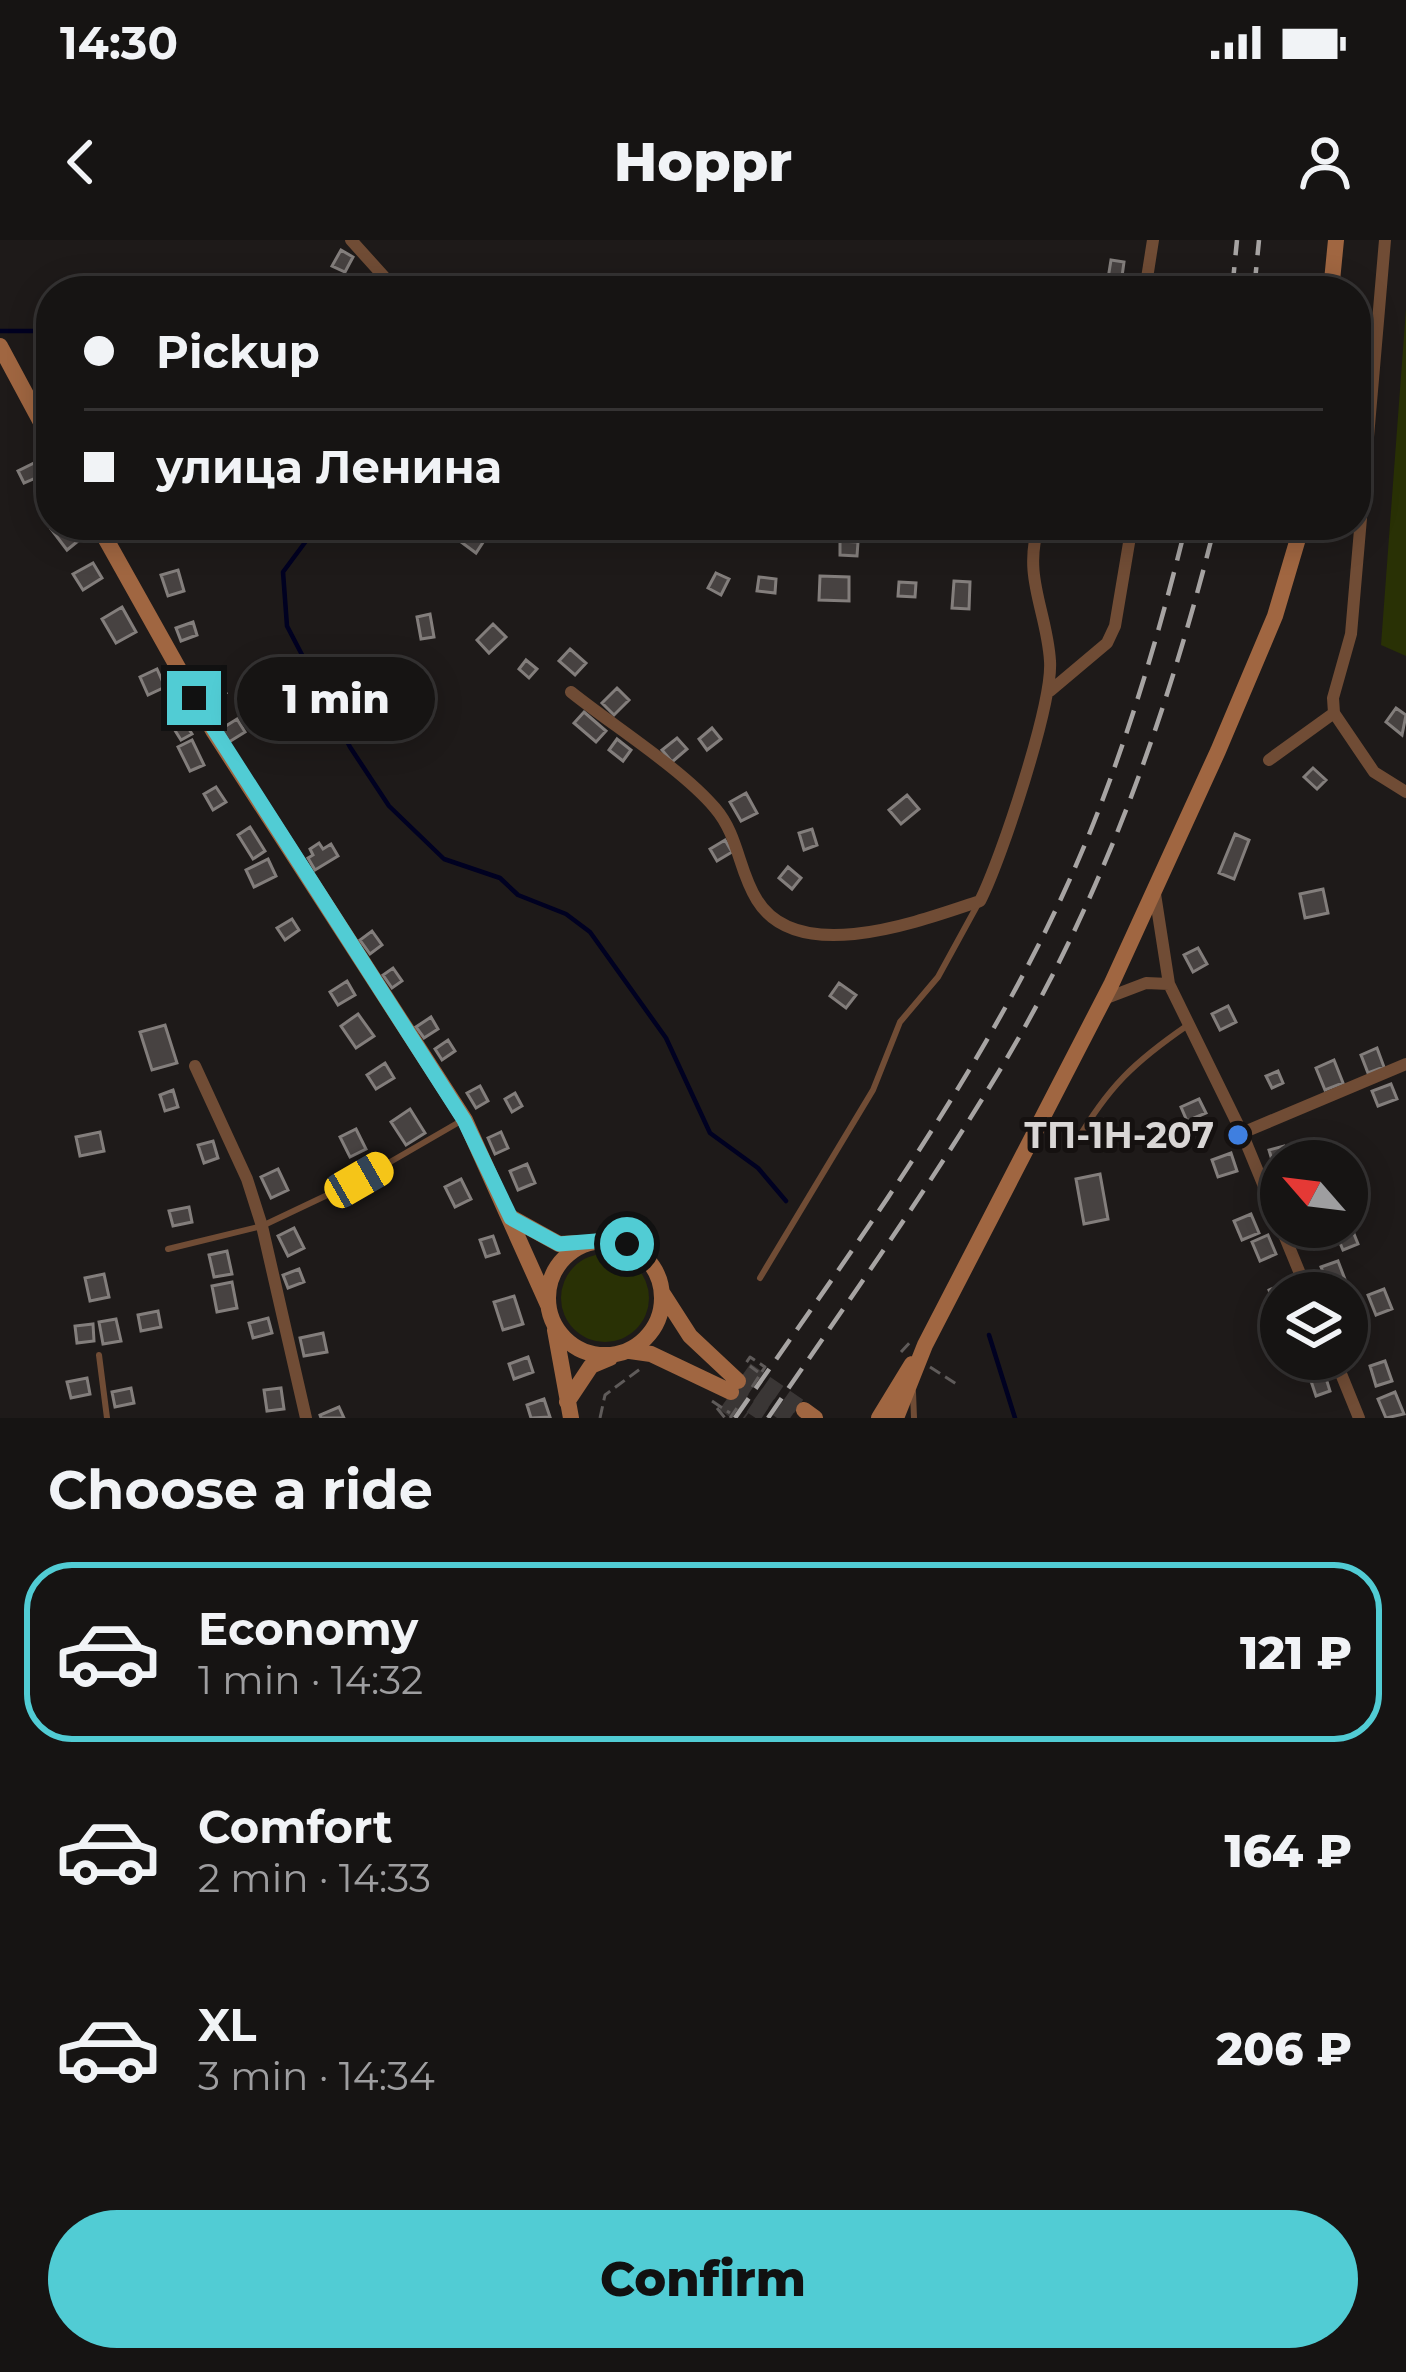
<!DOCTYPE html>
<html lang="en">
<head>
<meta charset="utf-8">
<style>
  :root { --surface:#161413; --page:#1f1d1c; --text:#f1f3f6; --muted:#9e9ea0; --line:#353333; --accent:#51ccd4 }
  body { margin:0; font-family:Montserrat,sans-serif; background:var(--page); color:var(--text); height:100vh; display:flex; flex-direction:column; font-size:45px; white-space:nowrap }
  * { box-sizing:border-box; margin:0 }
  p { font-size:39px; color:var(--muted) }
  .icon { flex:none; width:66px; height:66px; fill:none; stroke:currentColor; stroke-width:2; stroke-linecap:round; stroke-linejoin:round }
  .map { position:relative; height:1178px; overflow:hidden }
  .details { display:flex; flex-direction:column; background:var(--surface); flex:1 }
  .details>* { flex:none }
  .banner { position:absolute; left:36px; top:36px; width:1335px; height:264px; border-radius:48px; box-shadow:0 6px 30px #0003,0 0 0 3px var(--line); display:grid; align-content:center; height:264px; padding:0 48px; background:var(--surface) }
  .needle { width:78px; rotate:298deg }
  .tools { position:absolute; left:1260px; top:900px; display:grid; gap:24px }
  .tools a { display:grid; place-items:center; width:108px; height:108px; border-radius:50%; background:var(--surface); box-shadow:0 6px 30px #0003,0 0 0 3px var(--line); font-size:60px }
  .end { position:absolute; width:54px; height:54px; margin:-27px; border:15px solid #51ccd4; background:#111; box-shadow:0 0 0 6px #111 }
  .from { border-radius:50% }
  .bubble { position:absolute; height:84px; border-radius:42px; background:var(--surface); box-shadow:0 6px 30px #0003,0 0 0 3px var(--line); font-size:39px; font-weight:800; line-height:84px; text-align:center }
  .car { position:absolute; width:36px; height:72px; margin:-36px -18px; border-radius:15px; box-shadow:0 0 9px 3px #0007; background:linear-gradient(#f5c518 24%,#345 0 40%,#f5c518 0 76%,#345 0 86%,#f5c518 0) }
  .banner b { display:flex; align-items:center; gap:42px; height:114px; font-size:45px }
  .banner b+b { border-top:3px solid var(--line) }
  .banner i { width:30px; height:30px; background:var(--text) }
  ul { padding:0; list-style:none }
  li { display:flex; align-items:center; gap:36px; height:180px; margin:0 24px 18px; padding:0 24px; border:6px solid transparent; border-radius:48px }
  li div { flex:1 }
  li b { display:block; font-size:45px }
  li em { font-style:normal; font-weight:800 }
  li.current { border-color:var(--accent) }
  li>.icon { width:108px; height:108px; stroke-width:1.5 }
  h2 { padding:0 48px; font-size:54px; line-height:144px }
  .button { display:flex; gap:24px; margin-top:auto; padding:24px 48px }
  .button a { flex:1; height:138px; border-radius:72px; background:var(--accent); color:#111; font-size:48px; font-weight:800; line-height:138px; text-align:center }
  .status { display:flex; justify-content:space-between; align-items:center; height:84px; padding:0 60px; background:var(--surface); direction:ltr }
  .status svg { height:33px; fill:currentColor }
  header { display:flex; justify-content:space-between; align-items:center; height:156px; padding:0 48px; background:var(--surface); font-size:54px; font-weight:800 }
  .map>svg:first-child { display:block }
  .green { fill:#293105 }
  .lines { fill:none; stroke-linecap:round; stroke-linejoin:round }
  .stream { stroke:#000121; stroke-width:4.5 }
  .building { fill:#474241; stroke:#837e7c; stroke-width:3 }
  .secondary-tunnel { stroke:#3a3635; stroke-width:16; stroke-dasharray:16 8; stroke-linecap:butt }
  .path { stroke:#5f5b5a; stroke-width:3; stroke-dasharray:12 6; stroke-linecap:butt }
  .lane { stroke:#704c35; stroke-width:6 }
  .street { stroke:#704c35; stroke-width:12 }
  .secondary { stroke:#a06641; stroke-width:16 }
  .rail { stroke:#a7a4a3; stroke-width:4.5; stroke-dasharray:24 12; stroke-linecap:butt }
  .route { stroke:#51ccd4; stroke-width:15 }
  .shop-dot { fill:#3f7fe0; stroke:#151110; stroke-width:4.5 }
  .labels { text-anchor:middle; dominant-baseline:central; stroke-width:10; stroke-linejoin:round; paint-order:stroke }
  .poi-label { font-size:36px; font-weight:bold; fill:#d9d6d5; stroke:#151110; text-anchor:end }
</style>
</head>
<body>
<div class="status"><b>14:30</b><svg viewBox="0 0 49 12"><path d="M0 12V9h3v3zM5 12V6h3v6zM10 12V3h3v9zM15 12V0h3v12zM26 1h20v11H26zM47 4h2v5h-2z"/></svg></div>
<header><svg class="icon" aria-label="back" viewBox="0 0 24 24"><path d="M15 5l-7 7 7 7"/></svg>Hoppr<svg class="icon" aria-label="person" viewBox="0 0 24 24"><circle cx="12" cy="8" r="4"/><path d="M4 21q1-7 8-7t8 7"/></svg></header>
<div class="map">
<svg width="1406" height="1178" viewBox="0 0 1406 1178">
  <rect width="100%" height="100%" fill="#1e1a19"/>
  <!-- green -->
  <path class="green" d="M1406,69V416L1381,405Z
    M561 1058a44 44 0 1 1 88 0a44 44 0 1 1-88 0Z"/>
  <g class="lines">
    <!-- stream -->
    <path class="stream" d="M0,91H51
      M308,285L309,297L283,332L287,386L350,507L389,566L444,619L500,638L518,655L566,674L590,692L666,798L710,893L758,928L786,961
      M989,1095L1015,1178"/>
  </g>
  <!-- building -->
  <path class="building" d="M341,10L353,17L345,32L332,26Z
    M1111,20L1124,22L1120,51H1106Z
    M34,223L40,236L24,243L18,231Z
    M56,285H74L83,297L67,310L51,289Z
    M120,285H139L141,289L125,296Z
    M398,285H417V292L398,293Z
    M473,285L489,293L476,313L461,302Z
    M840,301L858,302L857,316L840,315Z
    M93,323L102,338L83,350L73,334Z
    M178,330L184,351L168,356L161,335Z
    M716,333L729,339L721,355L708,348Z
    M820,336L849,337V361L819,360Z
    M759,337L776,339L775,353L757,351Z
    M954,341L970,342L969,369L952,368Z
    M899,342L916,343L915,357L898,356Z
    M122,367L136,392L116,403L102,379Z
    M430,374L434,397L421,399L417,377Z
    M193,382L197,395L181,401L176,388Z
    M493,384L506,397L489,413L477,400Z
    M570,409L586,423L575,435L559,421Z
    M526,420L537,429L529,438L519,429Z
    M157,429L165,447L148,455L140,437Z
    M218,440L226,453L212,462L204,449Z
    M617,448L629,460L614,475L602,463Z
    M1396,468L1406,475L1402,495L1386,482Z
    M584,472L606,491L596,502L574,483Z
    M182,478L192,494L181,500L171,484Z
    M237,479L245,492L229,502L221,489Z
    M712,488L721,499L707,510L699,499Z
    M677,498L687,509L672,522L662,510Z
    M617,499L631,510L623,521L609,510Z
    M192,500L204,525L190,531L178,507Z
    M1313,528L1326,540L1317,549L1304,537Z
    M216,547L226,562L213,570L204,554Z
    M746,553L757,573L741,581L730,562Z
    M907,555L919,569L901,584L889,570Z
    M250,587L265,611L253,619L238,595Z
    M812,589L817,605L804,610L799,593Z
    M1235,594L1249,600L1234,639L1219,633Z
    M725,600L732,612L717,621L710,609Z
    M319,603L323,609L331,604L338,616L315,630L308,618L313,615L310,609Z
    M268,619L276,636L254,647L246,630Z
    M788,627L801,638L792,649L779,638Z
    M1323,649L1328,673L1305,678L1300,654Z
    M292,679L299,690L285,700L277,688Z
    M372,691L382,705L370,714L360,700Z
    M1198,708L1207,724L1193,732L1184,715Z
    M393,728L402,741L392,748L383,735Z
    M347,741L355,755L338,765L330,752Z
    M839,743L856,755L846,768L830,756Z
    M1228,766L1236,782L1220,790L1212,774Z
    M358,774L374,796L356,808L341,786Z
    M431,777L438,789L424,798L416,787Z
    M165,785L177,823L152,830L140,792Z
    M448,800L455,811L442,820L435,809Z
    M1377,808L1384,827L1368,833L1361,815Z
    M1334,820L1343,843L1325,850L1316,828Z
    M385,823L394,838L376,849L367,835Z
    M1278,831L1283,843L1272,848L1266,836Z
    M1391,844L1397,859L1378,866L1372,851Z
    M480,846L488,861L476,868L467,853Z
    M173,850L178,867L165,871L160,855Z
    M515,853L522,866L512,872L505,859Z
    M1199,859L1206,873L1187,881L1181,867Z
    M410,869L425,893L406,905L391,882Z
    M356,889L366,909L350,917L340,897Z
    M100,892L104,911L80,916L76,897Z
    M501,892L508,908L495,914L488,898Z
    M213,901L218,918L204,923L198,905Z
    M1284,906L1289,921L1275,930L1269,910Z
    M1231,913L1237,931L1218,937L1212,920Z
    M527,924L535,943L518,950L510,931Z
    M278,929L288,950L271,958L261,937Z
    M1100,934L1108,979L1084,984L1076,939Z
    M461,939L471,959L455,967L445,947Z
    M189,967L192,982L173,986L169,971Z
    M1251,974L1259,993L1242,1000L1234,981Z
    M1350,984L1358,1004L1343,1010L1335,991Z
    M294,988L304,1008L288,1016L278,996Z
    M1268,995L1276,1014L1260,1021L1252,1002Z
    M493,996L499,1013L486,1017L480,1000Z
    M227,1011L232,1034L214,1037L209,1015Z
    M1338,1021L1346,1042L1330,1049L1321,1027Z
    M299,1029L304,1042L288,1048L283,1035Z
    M104,1034L109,1057L90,1061L85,1038Z
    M232,1042L237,1068L217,1072L212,1046Z
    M1288,1042L1292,1053H1281V1061L1274,1064L1269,1050Z
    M1384,1049L1392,1069L1376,1075L1368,1055Z
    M514,1056L523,1084L503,1090L494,1062Z
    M158,1071L161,1087L141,1091L138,1075Z
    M268,1078L272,1093L253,1098L249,1083Z
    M116,1079L121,1101L103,1104L99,1082Z
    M93,1084L94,1101L77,1103L75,1086Z
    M323,1093L327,1112L304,1116L300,1098Z
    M528,1117L533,1132L514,1139L509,1124Z
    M1385,1121L1392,1141L1376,1146L1370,1126Z
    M1325,1135L1330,1151L1316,1156L1311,1141Z
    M87,1138L90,1154L71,1158L67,1142Z
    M131,1148L134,1163L115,1167L112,1152Z
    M281,1148L284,1169L267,1171L264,1150Z
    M1395,1152L1404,1174L1386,1178L1378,1159Z
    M544,1159L550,1177L531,1178L527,1165Z
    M339,1167L344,1178H321L320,1175Z"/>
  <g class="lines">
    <!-- secondary-tunnel -->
    <path class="secondary-tunnel" d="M746,1130L804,1170
      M738,1141L791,1178
      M731,1152L770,1178
      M724,1163L745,1178"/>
    <!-- path -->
    <path class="path" d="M901,1112L913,1099
      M930,1127L958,1145
      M752,1147L765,1127L750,1117L746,1123L758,1132
      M712,1161L730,1173
      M717,1168L725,1178
      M600,1178L605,1155L640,1129
      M730,1178L739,1165"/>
    <!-- lane -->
    <path class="lane" d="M1075,904C1108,847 1134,822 1188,785
      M168,1009L262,986L359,940L461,881
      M760,1038L873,850L900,782L938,737L978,664
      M99,1115L107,1178
      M913,1152L914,1178"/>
    <!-- street -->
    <path class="street" d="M351,0L397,51
      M1145,51L1153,0
      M1050,451L1107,403L1115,386L1132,285
      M571,452C612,485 682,529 715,568C739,596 738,630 757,660C798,727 920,681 980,661C1001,620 1053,463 1050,421C1047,371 1022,336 1039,285
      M1334,473L1333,458L1351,394L1385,0
      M1269,520L1334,473L1374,532L1406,552
      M1155,654L1169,744L1242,893L1308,1053
      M1104,759L1146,743L1169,744
      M195,826L247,939L262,986L306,1178
      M1242,893L1406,824
      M1335,1119L1359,1178"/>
    <!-- secondary -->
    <path class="secondary" d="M1331,51L1336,0
      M0,106L51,201
      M98,285L214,492L465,880L548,1065
      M512,978L559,1004L581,1003
      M548 1058a57 57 0 1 1 114 0a57 57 0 1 1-114 0Z
      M663,1054L690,1096L738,1141
      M555,1090L571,1178
      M630,1111L651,1114L731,1152
      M567,1162L591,1126L610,1118
      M804,1170L815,1178
      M879,1178L912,1124
      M896,1178L925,1105L1111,745L1218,511L1275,376L1302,285"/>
    <!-- rail -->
    <path class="rail" d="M1232,51L1237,0
      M1254,51L1259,0
      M735,1178C864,993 1002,807 1088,597C1129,496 1160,391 1186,285
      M768,1178C844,1067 922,958 992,843C1098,671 1166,481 1215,285"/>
  </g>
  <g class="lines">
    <!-- route -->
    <path class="route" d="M194,458L464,880L511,978L559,1004L608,1000L627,1004"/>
  </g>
  <!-- markers -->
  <circle class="shop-dot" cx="1238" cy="895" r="12"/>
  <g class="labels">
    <!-- poi labels -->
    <g class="poi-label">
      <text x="1214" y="895">ТП-1Н-207</text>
    </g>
  </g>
</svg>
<div class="tools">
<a><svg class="needle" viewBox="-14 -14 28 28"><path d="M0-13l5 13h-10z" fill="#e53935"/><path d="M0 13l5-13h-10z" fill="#9e9ea0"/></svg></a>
<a><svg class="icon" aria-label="layers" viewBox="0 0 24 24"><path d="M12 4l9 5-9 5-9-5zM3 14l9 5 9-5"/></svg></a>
</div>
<i class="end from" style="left:627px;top:1004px"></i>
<i class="end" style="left:194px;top:458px"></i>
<div class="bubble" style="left:237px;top:417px;width:198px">1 min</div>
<i class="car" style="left:359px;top:940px;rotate:60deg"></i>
<div class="banner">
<b><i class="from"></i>Pickup</b>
<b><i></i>улица Ленина</b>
</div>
</div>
<section class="details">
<h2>Choose a ride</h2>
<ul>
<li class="current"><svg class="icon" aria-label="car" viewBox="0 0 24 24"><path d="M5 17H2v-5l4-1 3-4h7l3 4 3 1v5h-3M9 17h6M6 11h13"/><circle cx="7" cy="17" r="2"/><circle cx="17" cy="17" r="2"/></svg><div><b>Economy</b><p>1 min · 14:32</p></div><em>121 ₽</em></li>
<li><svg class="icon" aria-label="car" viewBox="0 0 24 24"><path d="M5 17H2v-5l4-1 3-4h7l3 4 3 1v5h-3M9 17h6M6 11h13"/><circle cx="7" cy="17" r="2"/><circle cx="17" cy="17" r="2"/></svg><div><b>Comfort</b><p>2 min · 14:33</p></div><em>164 ₽</em></li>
<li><svg class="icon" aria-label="car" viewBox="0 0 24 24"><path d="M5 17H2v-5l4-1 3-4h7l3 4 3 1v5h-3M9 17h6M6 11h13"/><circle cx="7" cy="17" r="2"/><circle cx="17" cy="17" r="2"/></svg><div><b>XL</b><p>3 min · 14:34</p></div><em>206 ₽</em></li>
</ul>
<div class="button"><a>Confirm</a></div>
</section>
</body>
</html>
